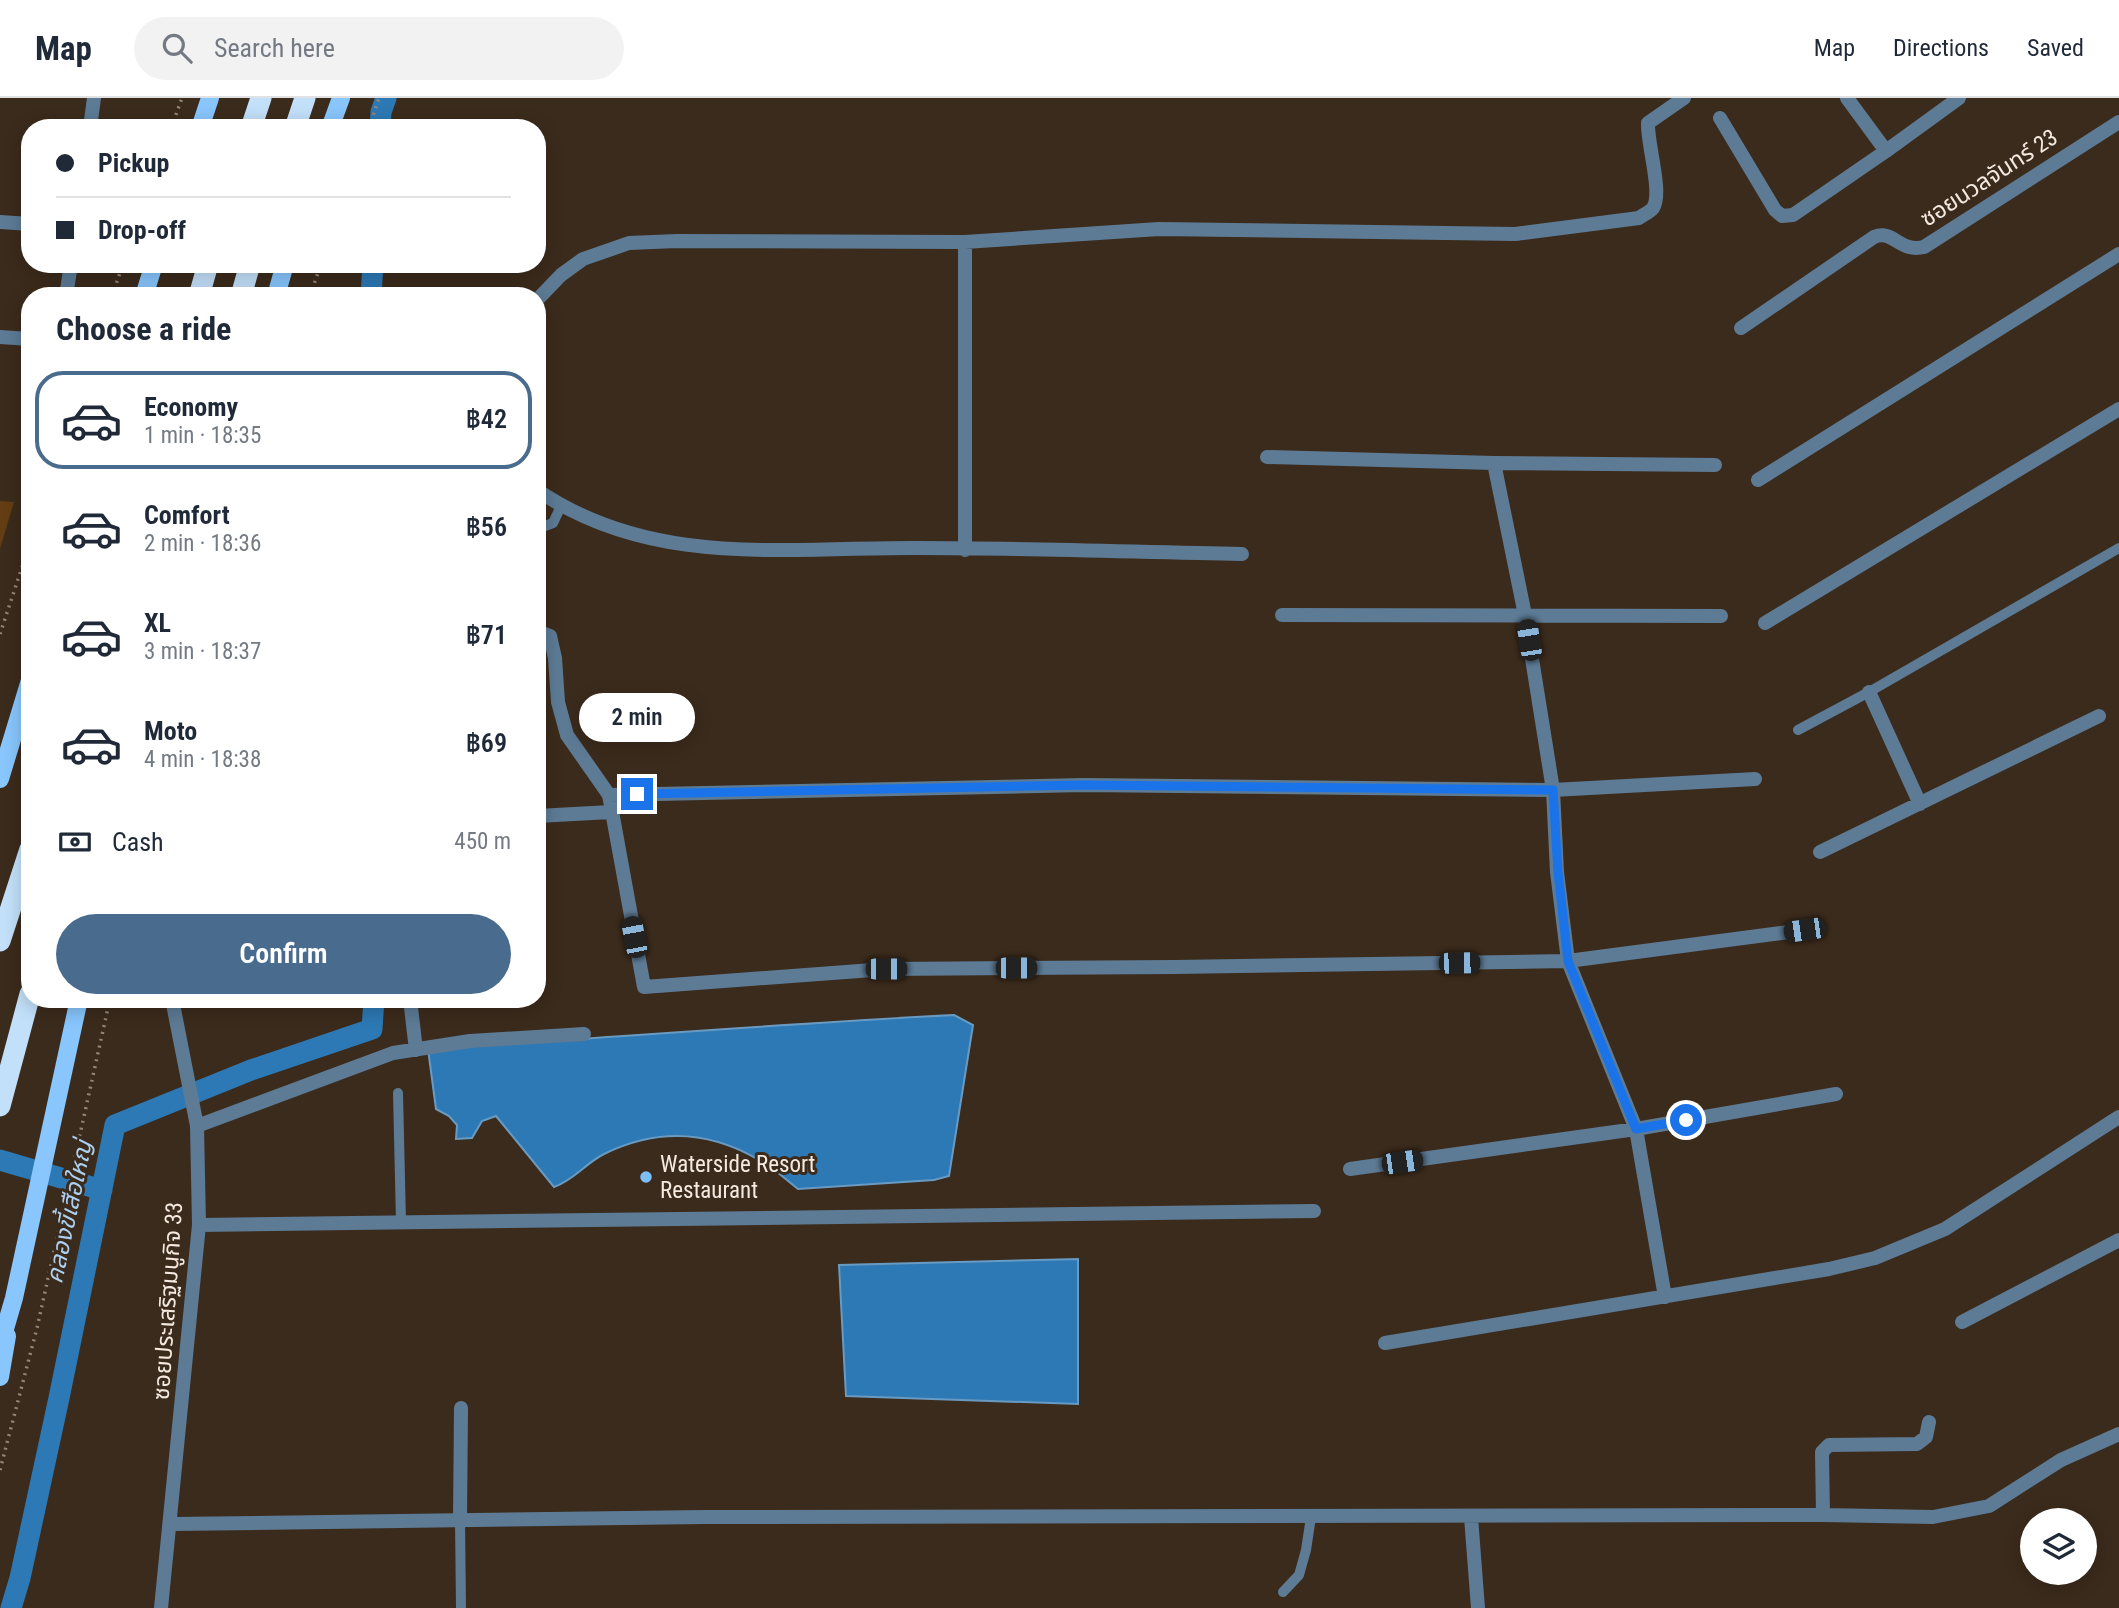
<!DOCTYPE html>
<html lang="en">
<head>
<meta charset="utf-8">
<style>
  :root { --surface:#fff; --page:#f2f2f3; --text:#1f2937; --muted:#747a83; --line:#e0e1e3; --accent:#496c8e }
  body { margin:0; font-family:"Roboto Condensed","Noto Sans Thai",sans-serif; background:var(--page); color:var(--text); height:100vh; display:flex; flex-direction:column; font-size:26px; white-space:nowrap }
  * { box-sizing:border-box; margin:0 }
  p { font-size:23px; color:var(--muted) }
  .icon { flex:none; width:38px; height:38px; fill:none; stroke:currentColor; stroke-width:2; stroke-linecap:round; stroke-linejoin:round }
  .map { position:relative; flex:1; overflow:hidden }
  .side { position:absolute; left:21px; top:189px; width:525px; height:721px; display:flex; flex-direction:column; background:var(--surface); border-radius:28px; box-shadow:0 4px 18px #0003 }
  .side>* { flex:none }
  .guide { position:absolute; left:21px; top:21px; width:525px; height:154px; border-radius:28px; box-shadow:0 4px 18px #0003; display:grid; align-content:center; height:154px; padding:0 35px; background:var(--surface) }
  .fabs { position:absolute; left:2020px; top:1410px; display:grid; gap:14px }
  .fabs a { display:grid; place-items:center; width:77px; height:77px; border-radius:50%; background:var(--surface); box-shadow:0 4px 18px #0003; font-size:35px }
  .end { position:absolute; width:32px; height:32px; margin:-16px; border:9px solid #1a73e8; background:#fff; box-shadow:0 0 0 4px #fff }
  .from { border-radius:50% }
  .bubble { position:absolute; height:49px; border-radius:24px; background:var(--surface); box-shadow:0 4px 18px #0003; font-size:23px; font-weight:600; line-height:49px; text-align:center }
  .car { position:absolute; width:21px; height:42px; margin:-21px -10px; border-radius:9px; box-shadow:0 0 5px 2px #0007; background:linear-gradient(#222 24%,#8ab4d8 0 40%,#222 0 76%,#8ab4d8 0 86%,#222 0) }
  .guide b { display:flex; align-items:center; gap:24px; height:66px; font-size:26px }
  .guide b+b { border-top:2px solid var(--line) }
  .guide i { width:18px; height:18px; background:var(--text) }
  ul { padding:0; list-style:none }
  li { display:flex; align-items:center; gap:21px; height:98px; margin:0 14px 10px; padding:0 21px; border:4px solid transparent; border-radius:28px }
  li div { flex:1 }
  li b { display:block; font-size:26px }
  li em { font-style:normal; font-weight:600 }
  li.active { border-color:var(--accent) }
  li>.icon { width:63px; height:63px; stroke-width:1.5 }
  h2 { padding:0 35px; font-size:32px; line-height:84px }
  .pay { display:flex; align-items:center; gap:18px; height:77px; padding:0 35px; font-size:26px }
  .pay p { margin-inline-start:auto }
  .action { display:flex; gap:14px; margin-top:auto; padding:14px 35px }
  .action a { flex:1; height:80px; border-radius:42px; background:var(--accent); color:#fff; font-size:28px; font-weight:600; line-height:80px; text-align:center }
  header { display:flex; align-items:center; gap:42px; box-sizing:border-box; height:98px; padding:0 35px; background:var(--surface); border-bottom:2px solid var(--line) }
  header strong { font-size:33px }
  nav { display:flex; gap:38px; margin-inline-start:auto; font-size:24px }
  .search { width:490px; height:63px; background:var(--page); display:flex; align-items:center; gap:18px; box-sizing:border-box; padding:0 24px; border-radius:38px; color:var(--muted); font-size:26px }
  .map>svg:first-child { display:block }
  .green { fill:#633d13 }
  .water { fill:#2d79b5; stroke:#699bc2; stroke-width:2 }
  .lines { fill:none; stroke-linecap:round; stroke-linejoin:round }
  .canal { stroke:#2d79b5; stroke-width:21 }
  .path { stroke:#938579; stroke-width:3.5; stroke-dasharray:2 5; stroke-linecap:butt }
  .service { stroke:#5d7b95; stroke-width:10 }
  .minor { stroke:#5d7b95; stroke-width:14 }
  .primary { stroke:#88c6fd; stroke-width:18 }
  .motorway { stroke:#c3e0fa; stroke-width:21 }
  .route { stroke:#1a73e8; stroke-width:9 }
  .poi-dot { fill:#7cbef9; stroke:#3b2b1c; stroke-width:2.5 }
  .labels { text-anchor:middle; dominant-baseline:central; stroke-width:6; stroke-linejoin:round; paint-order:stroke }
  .street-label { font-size:23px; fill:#f5eae1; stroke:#3b2b1c }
  .poi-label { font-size:23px; fill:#f5eae1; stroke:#3b2b1c; text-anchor:start }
  .water-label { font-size:24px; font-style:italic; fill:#acd0f1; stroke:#3b2b1c }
</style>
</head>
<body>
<header>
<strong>Map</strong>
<div class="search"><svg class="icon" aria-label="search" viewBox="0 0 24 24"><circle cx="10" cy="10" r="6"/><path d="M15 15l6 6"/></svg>Search here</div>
<nav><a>Map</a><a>Directions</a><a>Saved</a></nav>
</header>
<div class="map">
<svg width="2119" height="1510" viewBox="0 0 2119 1510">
  <rect width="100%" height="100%" fill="#3b2b1c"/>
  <!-- green -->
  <path class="green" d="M0,403L14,404L0,451Z"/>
  <!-- water -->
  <path class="water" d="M954,917L973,927L949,1078L934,1082L798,1091C786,1082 773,1069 759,1062C708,1032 657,1030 604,1056C586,1065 574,1082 554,1089L496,1018L482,1023L472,1040L456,1041L457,1027L449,1018L436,1011L428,951C603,940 778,926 954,917Z
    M1078,1161V1306L846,1298L839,1167Z"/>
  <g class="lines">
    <!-- canal -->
    <path class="canal" d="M380,30L381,14L386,0
      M371,198L373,166
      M0,1062L102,1092
      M11,1510L20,1480L59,1300L115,1027L251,972L372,931L374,901"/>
    <!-- path -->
    <path class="path" d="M171,30L182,0
      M369,30L379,0
      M112,198L123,166
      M310,198L321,166
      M0,536L30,445
      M0,1372L37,1230L110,901"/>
    <!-- service -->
    <path class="service" d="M537,431L553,425L561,408
      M1798,632L1869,594L2119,450
      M398,995L401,1124
      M460,1422L461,1510
      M1283,1494L1299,1477L1306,1452L1311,1419"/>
    <!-- minor -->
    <path class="minor" d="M1847,0L1886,53
      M1720,20L1775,112L1782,118L1793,117L1886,53L1959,0
      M90,30L94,0
      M0,124L30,126
      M66,198L71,166
      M537,202L561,177L583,161L629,145L677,143L965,144L1159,131L1515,136L1639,120C1643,117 1650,114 1653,110C1663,95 1647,46 1648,25L1684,0
      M1741,230L1874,139C1894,131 1899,155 1924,149L2119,24
      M0,239L30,241
      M1267,359L1494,365L1715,367
      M1494,365L1525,517L1553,692L1557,774L1568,863L1636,1031L1665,1199
      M1758,382L2119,156
      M537,392C653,471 786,449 918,450C1026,450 1134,454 1242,456
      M965,452V144
      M1282,517L1721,518
      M1765,525L2119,311
      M537,533L550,538L555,560L558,604L567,637L609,697L644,889L886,871L1175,869L1568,863L1804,832
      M1869,594L1920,706
      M609,697L1084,687L1553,692L1755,681
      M537,718L611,714
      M1820,754L2099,618
      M410,901L416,952
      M197,1028L393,955L470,943L584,936
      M1350,1071L1636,1031L1836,996
      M199,1127L1314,1113
      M1962,1224L2119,1142
      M1385,1245L1829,1171L1875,1160L1945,1131L2119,1019
      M1823,1417L1822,1354L1829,1347L1917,1346L1926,1339L1929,1324
      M1471,1419L1478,1510
      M460,1422L461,1310
      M171,1426L704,1419L1823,1417L1933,1419L1989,1408L2061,1362L2119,1336
      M161,1510L199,1127L197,1028L172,901"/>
    <!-- primary -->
    <path class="primary" d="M200,30L210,0
      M330,30L341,0
      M144,198L154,166
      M276,198L285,166
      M0,681L30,582
      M0,1248L14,1200L79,901
      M0,1279L7,1238"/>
    <!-- motorway -->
    <path class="motorway" d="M251,30L261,0
      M295,30L305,0
      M199,198L208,166
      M241,198L250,166
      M0,843L30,751
      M0,1008L30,896"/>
  </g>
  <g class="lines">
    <!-- route -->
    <path class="route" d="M637,696L1084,687L1553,692L1558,774L1568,863L1636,1031L1686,1022"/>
  </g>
  <!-- markers -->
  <circle class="poi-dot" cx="646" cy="1079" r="7"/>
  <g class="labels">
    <!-- street labels -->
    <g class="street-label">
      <text transform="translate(1989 80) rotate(-33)">ซอยนวลจันทร์ 23</text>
      <text transform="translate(168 1203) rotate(-86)">ซอยประเสริฐมนูกิจ 33</text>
    </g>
    <!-- poi labels -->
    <g class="poi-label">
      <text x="660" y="1066">Waterside Resort<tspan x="660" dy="26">Restaurant</tspan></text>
    </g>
    <!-- water labels -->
    <g class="water-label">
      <text transform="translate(69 1114) rotate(-78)">คลองขี้เสือใหญ่</text>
    </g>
  </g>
</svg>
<div class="fabs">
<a><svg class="icon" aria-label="layers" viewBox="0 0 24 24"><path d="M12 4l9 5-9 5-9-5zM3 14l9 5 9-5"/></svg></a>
</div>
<i class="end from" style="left:1686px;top:1022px"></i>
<i class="end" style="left:637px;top:696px"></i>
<div class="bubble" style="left:579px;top:595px;width:116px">2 min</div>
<i class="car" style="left:1529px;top:542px;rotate:351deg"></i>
<i class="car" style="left:1804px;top:832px;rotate:262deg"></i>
<i class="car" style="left:634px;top:839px;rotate:349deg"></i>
<i class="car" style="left:1459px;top:865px;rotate:89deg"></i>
<i class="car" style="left:1016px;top:870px;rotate:90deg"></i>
<i class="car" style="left:886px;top:871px;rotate:90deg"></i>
<i class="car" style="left:1402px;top:1064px;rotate:82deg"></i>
<div class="guide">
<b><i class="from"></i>Pickup</b>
<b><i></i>Drop-off</b>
</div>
<section class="side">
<h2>Choose a ride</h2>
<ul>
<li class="active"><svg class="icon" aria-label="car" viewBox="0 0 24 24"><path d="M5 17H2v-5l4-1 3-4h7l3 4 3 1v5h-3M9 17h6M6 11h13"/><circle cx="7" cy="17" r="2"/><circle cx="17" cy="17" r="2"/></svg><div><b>Economy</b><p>1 min · 18:35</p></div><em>฿42</em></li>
<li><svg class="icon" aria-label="car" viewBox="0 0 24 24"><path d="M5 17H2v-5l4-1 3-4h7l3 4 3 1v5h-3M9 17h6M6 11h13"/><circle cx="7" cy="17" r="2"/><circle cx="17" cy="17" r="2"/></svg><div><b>Comfort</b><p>2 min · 18:36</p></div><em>฿56</em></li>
<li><svg class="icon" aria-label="car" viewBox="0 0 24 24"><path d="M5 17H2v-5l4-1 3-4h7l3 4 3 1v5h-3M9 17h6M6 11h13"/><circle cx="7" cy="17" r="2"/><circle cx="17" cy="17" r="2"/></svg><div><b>XL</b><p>3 min · 18:37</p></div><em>฿71</em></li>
<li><svg class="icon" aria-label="car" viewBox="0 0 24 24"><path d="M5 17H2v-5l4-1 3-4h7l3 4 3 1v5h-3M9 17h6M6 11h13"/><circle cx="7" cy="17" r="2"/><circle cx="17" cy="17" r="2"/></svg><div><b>Moto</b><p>4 min · 18:38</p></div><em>฿69</em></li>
</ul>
<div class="pay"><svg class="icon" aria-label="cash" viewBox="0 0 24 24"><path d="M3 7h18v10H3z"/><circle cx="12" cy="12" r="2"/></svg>Cash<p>450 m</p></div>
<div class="action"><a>Confirm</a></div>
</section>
</div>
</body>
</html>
